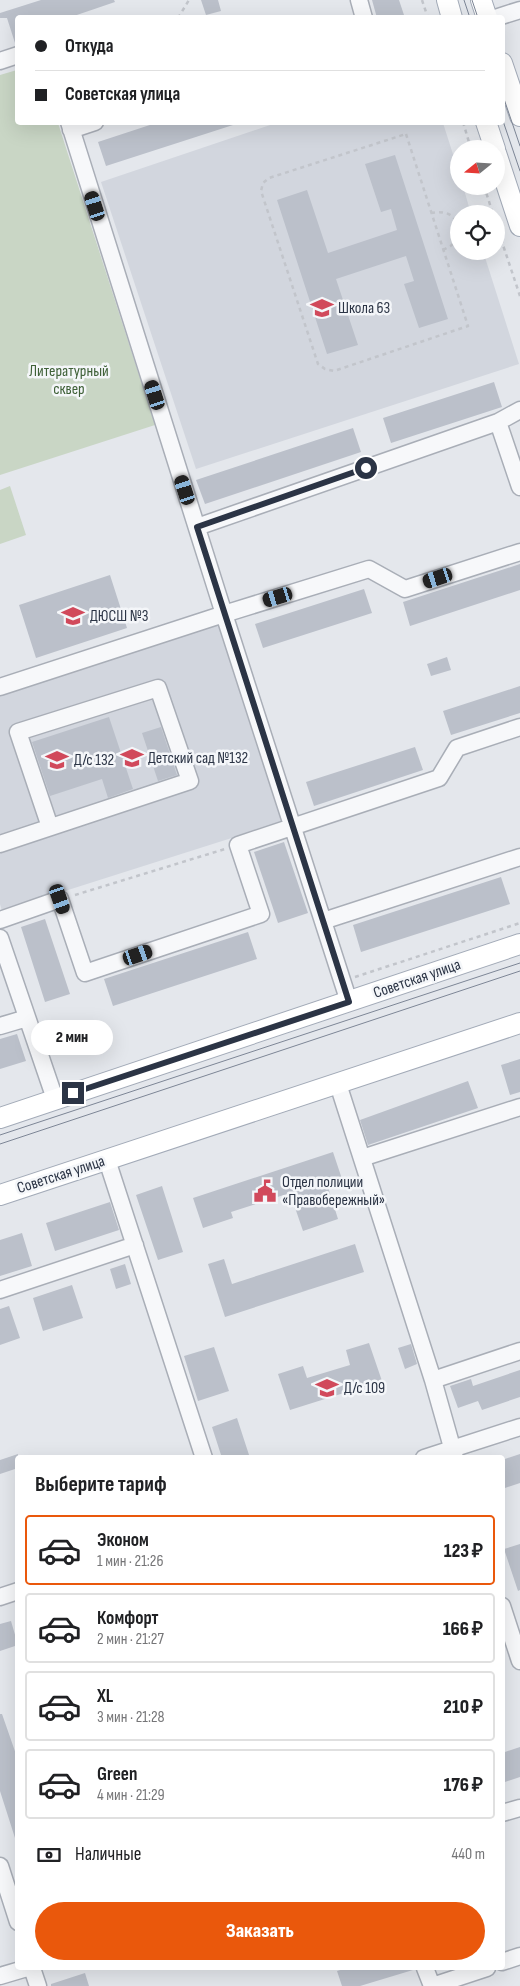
<!DOCTYPE html>
<html lang="ru">
<head>
<meta charset="utf-8">
<style>
  :root { --surface:#fff; --page:#f2f2f2; --text:#202124; --muted:#757577; --line:#e0e0e0; --accent:#ea580c }
  body { margin:0; font-family:"Sofia Sans Condensed",sans-serif; background:var(--page); color:var(--text); height:100vh; display:flex; flex-direction:column; font-size:19px; white-space:nowrap }
  * { box-sizing:border-box; margin:0 }
  p { font-size:16px; color:var(--muted) }
  .icon { flex:none; width:28px; height:28px; fill:none; stroke:currentColor; stroke-width:2; stroke-linecap:round; stroke-linejoin:round }
  .map { position:relative; flex:1; overflow:hidden }
  .sheet { position:absolute; left:15px; top:1455px; width:490px; height:515px; display:flex; flex-direction:column; background:var(--surface); border-radius:5px; box-shadow:0 5px 20px #0002 }
  .sheet>* { flex:none }
  .hud { position:absolute; left:15px; top:15px; width:490px; height:110px; border-radius:5px; box-shadow:0 5px 20px #0002; display:grid; align-content:center; height:110px; padding:0 20px; background:var(--surface) }
  .needle { width:32px; rotate:252deg }
  .tools { position:absolute; left:450px; top:140px; display:grid; gap:10px }
  .tools a { display:grid; place-items:center; width:55px; height:55px; border-radius:50%; background:var(--surface); box-shadow:0 5px 20px #0002; font-size:25px }
  .end { position:absolute; width:22px; height:22px; margin:-11px; border:6px solid #2b3445; background:#fff; box-shadow:0 0 0 2px #fff }
  .from { border-radius:50% }
  .bubble { position:absolute; height:35px; border-radius:18px; background:var(--surface); box-shadow:0 5px 20px #0002; font-size:16px; font-weight:800; line-height:35px; text-align:center }
  .car { position:absolute; width:15px; height:30px; margin:-15px -8px; border-radius:6px; box-shadow:0 0 4px 1px #0007; background:linear-gradient(#222 24%,#8ab4d8 0 40%,#222 0 76%,#8ab4d8 0 86%,#222 0) }
  .hud b { display:flex; align-items:center; gap:18px; height:48px; font-size:19px }
  .hud b+b { border-top:1px solid var(--line) }
  .hud i { width:12px; height:12px; background:var(--text) }
  ul { padding:0; list-style:none }
  li { display:flex; align-items:center; gap:15px; height:70px; margin:0 10px 8px; padding:0 10px; border:2px solid var(--line); border-radius:5px }
  li div { flex:1 }
  li b { display:block; font-size:19px }
  li em { font-style:normal; font-weight:800 }
  li.current { border-color:var(--accent) }
  li>.icon { width:45px; height:45px; stroke-width:1.5 }
  h2 { padding:0 20px; font-size:22px; line-height:60px }
  .pay { display:flex; align-items:center; gap:12px; height:55px; padding:0 20px; font-size:19px }
  .pay p { margin-inline-start:auto }
  .action { display:flex; gap:10px; margin-top:auto; padding:10px 20px }
  .action a { flex:1; height:58px; border-radius:30px; background:var(--accent); color:#fff; font-size:20px; font-weight:800; line-height:58px; text-align:center }
  .map>svg:first-child { display:block }
  .built { fill:#d2d6de }
  .green { fill:#c9d6c5 }
  .building { fill:#bbc0ca }
  .lines { fill:none; stroke-linecap:round; stroke-linejoin:round }
  .minor-casing { stroke:#a9aeb7; stroke-width:19 }
  .major-casing { stroke:#a3abb8; stroke-width:22 }
  .path { stroke:#c2c5cb; stroke-width:2.5; stroke-dasharray:4 4; stroke-linecap:butt }
  .minor { stroke:#f7f8fa; stroke-width:16 }
  .major { stroke:#fff; stroke-width:20 }
  .tram { stroke:#7d8696; stroke-width:1 }
  .route { stroke:#2b3445; stroke-width:6 }
  .labels { text-anchor:middle; dominant-baseline:central; stroke-width:5; stroke-linejoin:round; paint-order:stroke }
  .poi-label { font-size:16px; fill:#2b3445; stroke:#f4f6f9; text-anchor:start }
  .park-label { font-size:16px; fill:#3f6138; stroke:#f4f6f9 }
  .street-label { font-size:16px; fill:#2b3445; stroke:#f4f6f9 }
</style>
</head>
<body>
<div class="map">
<svg width="520" height="1986" viewBox="0 0 520 1986">
  <rect width="100%" height="100%" fill="#e4e7ec"/>
  <!-- built -->
  <path class="built" d="M276,123H443L459,173V186H463L471,214H459V251H483L519,364L196,469L101,182Z
    M221,622L285,821L2,911L0,904V695Z"/>
  <!-- green -->
  <path class="green" d="M17,70L18,122L58,123L155,425L0,475V75Z
    M10,486L26,535L0,544V490Z"/>
  <!-- building -->
  <path class="building" d="M41,0H114L115,2L68,18H18V42L15,43L7,18H0V13Z
    M201,0H218L221,11L206,15Z
    M372,0H399L405,18H377Z
    M159,122H232L233,125L106,166L98,142Z
    M395,155L448,319L419,328L404,284L414,281L406,256L336,279L358,345L327,354L277,200L307,190L328,253L397,230L391,209L381,212L365,164Z
    M494,382L502,407L391,443L383,418Z
    M353,428L361,452L205,504L196,480Z
    M520,564V590L410,626L403,602Z
    M110,575L127,628L36,658L19,605Z
    M364,589L372,613L263,648L255,624Z
    M447,657L451,670L431,676L427,664Z
    M520,686V713L451,735L443,711Z
    M109,717L133,789L108,798L102,779L50,796L32,742Z
    M161,727L177,775L158,781L142,733Z
    M415,747L423,770L314,806L306,782Z
    M284,842L308,913L278,923L254,852Z
    M501,877L510,904L361,952L353,925Z
    M45,919L70,994L45,1002L21,927Z
    M248,932L257,959L113,1006L104,979Z
    M17,1034L26,1061L0,1069V1039Z
    M520,1059V1092L510,1095L501,1065Z
    M468,1081L478,1108L368,1145L360,1120Z
    M333,1152L342,1179L327,1184L338,1219L303,1231L290,1193L231,1212L233,1218L203,1228L193,1198Z
    M162,1186L183,1252L158,1260L136,1195Z
    M110,1202L119,1230L55,1251L46,1223Z
    M22,1233L32,1266L0,1276V1240Z
    M355,1244L364,1272L225,1317L208,1264L224,1259L232,1284Z
    M125,1264L131,1284L116,1289L110,1269Z
    M72,1285L83,1318L43,1331L33,1298Z
    M9,1306L20,1338L0,1345V1309Z
    M369,1343L382,1381L290,1410L278,1374L303,1366L307,1378L350,1365L346,1350Z
    M411,1344L417,1364L405,1369L398,1348Z
    M214,1347L229,1391L198,1401L184,1356Z
    M520,1370V1397L482,1410L478,1401L458,1408L450,1386L471,1379L473,1386Z
    M237,1418L250,1458H222L212,1427Z
    M18,1454V1468L0,1474V1460Z
    M520,1454V1483L502,1489V1460Z
    M520,1544V1590L518,1591L504,1549Z
    M11,1621L18,1645L0,1651V1624Z
    M0,1714H2L18,1760V1837L15,1838L0,1791Z
    M520,1747V1777L502,1783V1753Z
    M347,1968H413V1970L360,1986H342L337,1971Z
    M85,1973L89,1986H51V1984Z"/>
  <g class="lines">
    <defs>
      <path id="minor" d="M359,0L364,18
        M495,18L520,10
        M0,61L18,55
        M71,130L95,122
        M498,422L520,487
        M197,527L498,422L520,410
        M0,687L224,614L69,122
        M0,844L190,781L158,688L18,732L50,827
        M0,920L60,899L85,973L261,914L238,845L439,778L457,748L520,727
        M323,921L520,857
        M0,938L55,1099
        M349,1002L224,614L369,569L405,589L520,552
        M0,1026L27,1018
        M338,1084L433,1380L455,1458
        M362,1158L520,1107
        M107,1160L204,1458
        M0,1290L135,1245
        M433,1380L520,1351
        M424,1458L520,1427
        M0,1597L18,1591
        M502,1606L520,1661
        M502,1813L520,1808
        M0,1866L18,1922
        M502,1962L520,1956
        M32,1968L38,1986
        M425,1968L432,1986
        M0,1976L27,1968
        M432,1986L487,1968"/>
      <path id="major" d="M447,0L452,18
        M481,0L487,18
        M502,63L520,116
        M486,122L495,149
        M496,153L520,226
        M0,1118L520,944
        M0,1195L520,1023"/>
    </defs>
    <!-- minor casing -->
    <use href="#minor" class="minor-casing"/>
    <!-- major casing -->
    <use href="#major" class="major-casing"/>
    <!-- path -->
    <path class="path" d="M422,0L428,18
      M178,18L189,0
      M463,122L471,149
      M406,134L468,326L334,371L325,369L318,364L261,191L263,183L269,178Z
      M484,186L493,214
      M431,213C447,210 457,215 459,232
      M496,224L520,296
      M443,250L452,245L459,232
      M75,895L225,849
      M355,977L520,923"/>
    <!-- minor -->
    <use href="#minor" class="minor"/>
    <!-- major -->
    <use href="#major" class="major"/>
    <!-- tram -->
    <path class="tram" d="M464,0L470,18
      M472,0L478,18
      M502,93L520,146
      M502,118L520,171
      M0,1135L520,963
      M0,1144L520,971"/>
  </g>
  <g class="lines">
    <!-- route -->
    <path class="route" d="M73,1093L349,1002L197,527L366,468"/>
  </g>
  <!-- icons -->
  <defs>
    <symbol id="school-bare" viewBox="-9 -9 18 18"><path d="M0-5L7-2L0 1L-7-2ZM-4 1L0 2.5L4 1V4Q0 6-4 4Z" fill="#d1495b" stroke="#f4f6f9" stroke-width="2.5" paint-order="stroke"/></symbol>
    <symbol id="civic-bare" viewBox="-9 -9 18 18"><path d="M-.6-6.5H3V-4.5H.6V-3L4-1V1h2V6H-6V1h2V-1L-.6-3ZM-1.2 2.5V6h2.4V2.5Z" fill="#d1495b" stroke="#f4f6f9" stroke-width="2.5" paint-order="stroke"/></symbol>
  </defs>
  <g fill-rule="evenodd">
    <use href="#school-bare" x="306" y="292" width="32" height="32"/>
    <use href="#school-bare" x="57" y="600" width="32" height="32"/>
    <use href="#school-bare" x="116" y="742" width="32" height="32"/>
    <use href="#school-bare" x="41" y="744" width="32" height="32"/>
    <use href="#civic-bare" x="249" y="1175" width="32" height="32"/>
    <use href="#school-bare" x="311" y="1372" width="32" height="32"/>
  </g>
  <g class="labels">
    <!-- poi labels -->
    <g class="poi-label">
      <text x="338" y="308">Школа 63</text>
      <text x="90" y="616">ДЮСШ №3</text>
      <text x="148" y="758">Детский сад №132</text>
      <text x="74" y="760">Д/с 132</text>
      <text x="282" y="1182">Отдел полиции<tspan x="282" dy="18">«Правобережный»</tspan></text>
      <text x="344" y="1388">Д/с 109</text>
    </g>
    <!-- park labels -->
    <g class="park-label">
      <text x="69" y="371">Литературный<tspan x="69" dy="18">сквер</tspan></text>
    </g>
    <!-- street labels -->
    <g class="street-label">
      <text transform="translate(417 979) rotate(-19)">Советская улица</text>
      <text transform="translate(61 1175) rotate(-18)">Советская улица</text>
    </g>
  </g>
</svg>
<div class="tools">
<a><svg class="needle" viewBox="-14 -14 28 28"><path d="M0-13l5 13h-10z" fill="#e53935"/><path d="M0 13l5-13h-10z" fill="#757577"/></svg></a>
<a><svg class="icon" aria-label="locate" viewBox="0 0 24 24"><circle cx="12" cy="12" r="6"/><path d="M12 2v4M12 18v4M2 12h4M18 12h4"/></svg></a>
</div>
<i class="end from" style="left:366px;top:468px"></i>
<i class="end" style="left:73px;top:1093px"></i>
<div class="bubble" style="left:31px;top:1020px;width:82px">2 мин</div>
<i class="car" style="left:95px;top:206px;rotate:342deg"></i>
<i class="car" style="left:155px;top:395px;rotate:342deg"></i>
<i class="car" style="left:185px;top:490px;rotate:342deg"></i>
<i class="car" style="left:438px;top:578px;rotate:252deg"></i>
<i class="car" style="left:278px;top:597px;rotate:253deg"></i>
<i class="car" style="left:60px;top:899px;rotate:161deg"></i>
<i class="car" style="left:138px;top:955px;rotate:71deg"></i>
<div class="hud">
<b><i class="from"></i>Откуда</b>
<b><i></i>Советская улица</b>
</div>
<section class="sheet">
<h2>Выберите тариф</h2>
<ul>
<li class="current"><svg class="icon" aria-label="car" viewBox="0 0 24 24"><path d="M5 17H2v-5l4-1 3-4h7l3 4 3 1v5h-3M9 17h6M6 11h13"/><circle cx="7" cy="17" r="2"/><circle cx="17" cy="17" r="2"/></svg><div><b>Эконом</b><p>1 мин · 21:26</p></div><em>123 ₽</em></li>
<li><svg class="icon" aria-label="car" viewBox="0 0 24 24"><path d="M5 17H2v-5l4-1 3-4h7l3 4 3 1v5h-3M9 17h6M6 11h13"/><circle cx="7" cy="17" r="2"/><circle cx="17" cy="17" r="2"/></svg><div><b>Комфорт</b><p>2 мин · 21:27</p></div><em>166 ₽</em></li>
<li><svg class="icon" aria-label="car" viewBox="0 0 24 24"><path d="M5 17H2v-5l4-1 3-4h7l3 4 3 1v5h-3M9 17h6M6 11h13"/><circle cx="7" cy="17" r="2"/><circle cx="17" cy="17" r="2"/></svg><div><b>XL</b><p>3 мин · 21:28</p></div><em>210 ₽</em></li>
<li><svg class="icon" aria-label="car" viewBox="0 0 24 24"><path d="M5 17H2v-5l4-1 3-4h7l3 4 3 1v5h-3M9 17h6M6 11h13"/><circle cx="7" cy="17" r="2"/><circle cx="17" cy="17" r="2"/></svg><div><b>Green</b><p>4 мин · 21:29</p></div><em>176 ₽</em></li>
</ul>
<div class="pay"><svg class="icon" aria-label="cash" viewBox="0 0 24 24"><path d="M3 7h18v10H3z"/><circle cx="12" cy="12" r="2"/></svg>Наличные<p>440 m</p></div>
<div class="action"><a>Заказать</a></div>
</section>
</div>
</body>
</html>
